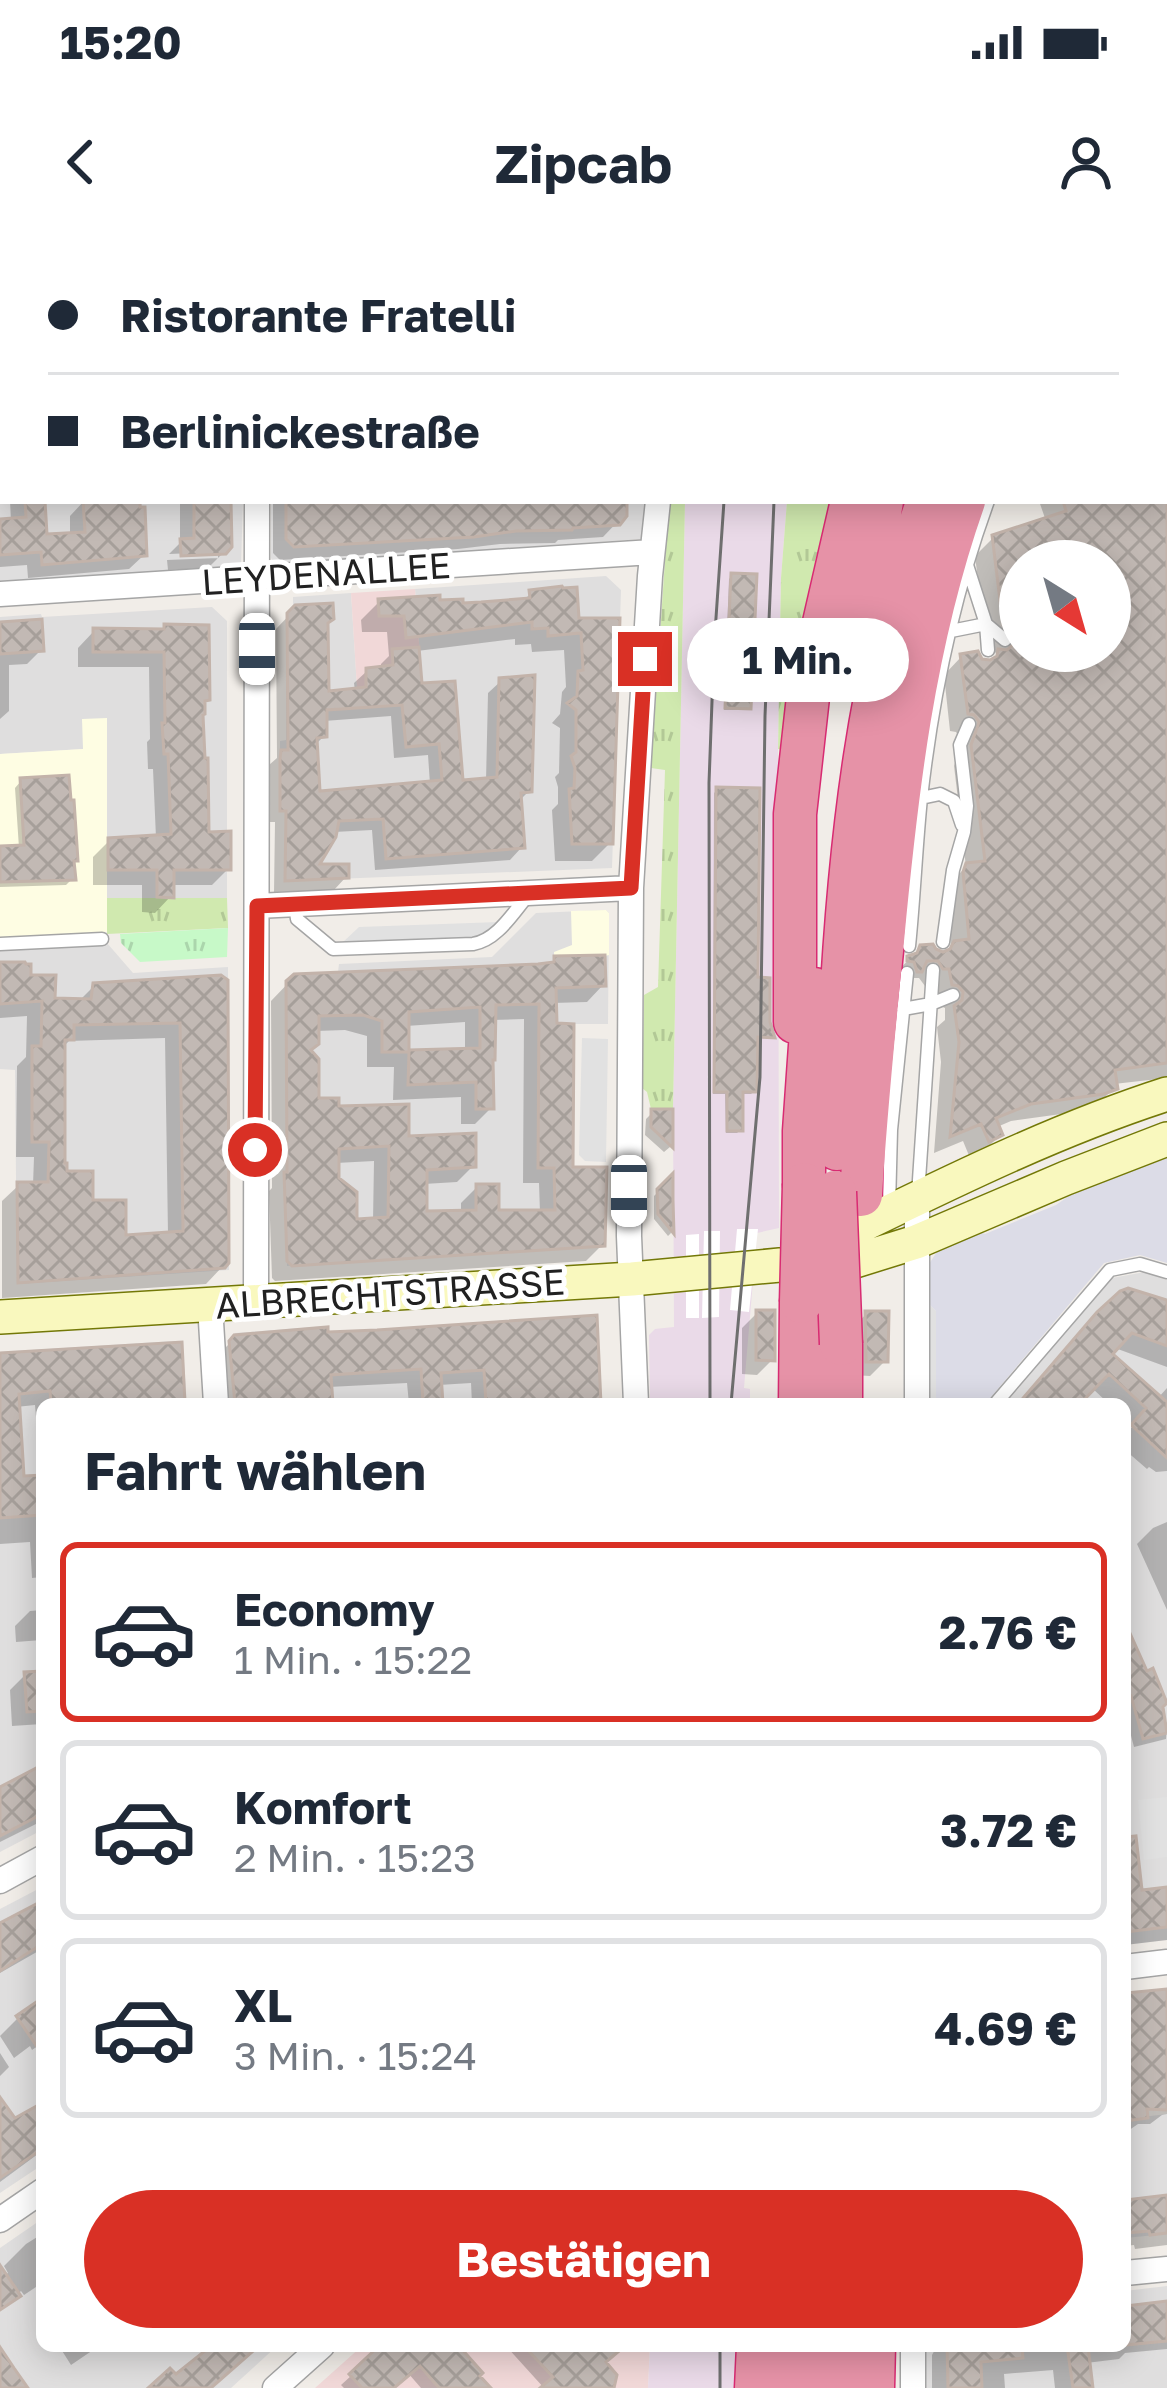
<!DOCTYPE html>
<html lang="de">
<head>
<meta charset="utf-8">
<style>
  :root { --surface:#fff; --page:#f6f6f7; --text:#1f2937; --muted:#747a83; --line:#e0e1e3; --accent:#d93025 }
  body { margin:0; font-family:"Golos Text",sans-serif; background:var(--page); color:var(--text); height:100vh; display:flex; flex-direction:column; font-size:45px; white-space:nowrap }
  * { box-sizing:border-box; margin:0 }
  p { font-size:39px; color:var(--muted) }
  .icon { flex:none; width:66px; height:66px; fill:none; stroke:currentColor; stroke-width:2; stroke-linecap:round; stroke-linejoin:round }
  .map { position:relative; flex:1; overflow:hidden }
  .details { position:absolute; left:36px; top:1158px; width:1095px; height:954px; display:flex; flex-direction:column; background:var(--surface); border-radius:18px; box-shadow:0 6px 30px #0003 }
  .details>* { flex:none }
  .hud { position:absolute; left:0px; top:0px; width:1167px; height:264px; box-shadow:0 6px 30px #0003; display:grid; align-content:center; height:264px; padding:0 48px; background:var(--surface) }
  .needle { width:78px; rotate:143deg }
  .controls { position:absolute; left:999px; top:300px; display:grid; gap:24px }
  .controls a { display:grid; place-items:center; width:132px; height:132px; border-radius:50%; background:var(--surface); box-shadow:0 6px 30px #0003; font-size:60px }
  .end { position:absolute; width:54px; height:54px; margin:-27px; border:15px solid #d93025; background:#fff; box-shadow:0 0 0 6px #fff }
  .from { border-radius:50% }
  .bubble { position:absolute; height:84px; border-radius:42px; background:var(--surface); box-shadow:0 6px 30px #0003; font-size:39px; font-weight:700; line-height:84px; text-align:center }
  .car { position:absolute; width:36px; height:72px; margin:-36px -18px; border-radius:15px; box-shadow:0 0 9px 3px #0007; background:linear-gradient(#fff 24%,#345 0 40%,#fff 0 76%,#345 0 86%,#fff 0) }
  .hud b { display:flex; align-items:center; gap:42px; height:114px; font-size:45px }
  .hud b+b { border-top:3px solid var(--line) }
  .hud i { width:30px; height:30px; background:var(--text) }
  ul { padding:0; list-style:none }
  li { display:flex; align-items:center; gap:36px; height:180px; margin:0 24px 18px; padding:0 24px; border:6px solid var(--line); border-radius:18px }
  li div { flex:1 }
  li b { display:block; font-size:45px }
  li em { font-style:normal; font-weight:700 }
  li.on { border-color:var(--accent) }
  li>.icon { width:108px; height:108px; stroke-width:1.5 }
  h2 { padding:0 48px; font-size:54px; line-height:144px }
  .cta { display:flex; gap:24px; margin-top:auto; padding:24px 48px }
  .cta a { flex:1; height:138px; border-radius:72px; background:var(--accent); color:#fff; font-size:48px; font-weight:700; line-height:138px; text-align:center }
  .status { display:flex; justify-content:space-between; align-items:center; height:84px; padding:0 60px; background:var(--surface); direction:ltr }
  .status svg { height:33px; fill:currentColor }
  header { display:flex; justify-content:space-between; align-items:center; height:156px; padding:0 48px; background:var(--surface); font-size:54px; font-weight:700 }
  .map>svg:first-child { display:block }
  .residential { fill:#dfdede }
  .commercial { fill:#f1d8d8 }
  .education { fill:#fefde3 }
  .railway { fill:#eadae8 }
  .grass { fill:url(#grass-tufts) }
  .park { fill:url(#park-tufts) }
  .parking { fill:#e1e1e1 }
  .plaza { fill:#dcdce7 }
  .pier { fill:#fff }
  .shadow { fill:#0003; fill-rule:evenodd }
  .building { fill:url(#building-cross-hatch); stroke:#c3b3aa; stroke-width:3; fill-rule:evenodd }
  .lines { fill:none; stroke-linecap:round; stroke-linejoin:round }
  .service-casing { stroke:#a5a5a5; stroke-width:15 }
  .minor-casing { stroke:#a5a5a5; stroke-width:27 }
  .secondary-casing { stroke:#737807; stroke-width:36 }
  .primary-casing { stroke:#9b5f03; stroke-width:39 }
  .motorway-casing { stroke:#d82b72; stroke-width:45 }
  .service { stroke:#fff; stroke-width:12 }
  .minor { stroke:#fff; stroke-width:24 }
  .secondary { stroke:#f9f8be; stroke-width:33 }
  .primary { stroke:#facfa3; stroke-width:36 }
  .motorway { stroke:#e692a7; stroke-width:42 }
  .tram { stroke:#6f6f6f; stroke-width:3 }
  .motorway-bridge-casing { stroke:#d82b72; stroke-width:45; stroke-linecap:butt }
  .motorway-bridge { stroke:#e692a7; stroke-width:42 }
  .route { stroke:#d93025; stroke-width:15 }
  .labels { text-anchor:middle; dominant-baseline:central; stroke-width:10; stroke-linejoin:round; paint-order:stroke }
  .street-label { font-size:36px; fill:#212121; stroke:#fff }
</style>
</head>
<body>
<div class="status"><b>15:20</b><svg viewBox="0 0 49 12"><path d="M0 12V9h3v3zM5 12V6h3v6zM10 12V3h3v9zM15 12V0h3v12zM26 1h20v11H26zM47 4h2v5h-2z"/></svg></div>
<header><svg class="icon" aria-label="back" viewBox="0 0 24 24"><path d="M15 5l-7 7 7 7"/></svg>Zipcab<svg class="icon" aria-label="person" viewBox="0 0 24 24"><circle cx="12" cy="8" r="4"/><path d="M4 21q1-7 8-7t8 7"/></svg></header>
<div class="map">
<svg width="1167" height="2148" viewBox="0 0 1167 2148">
  <defs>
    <pattern id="grass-tufts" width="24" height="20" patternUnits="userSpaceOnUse" patternTransform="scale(3)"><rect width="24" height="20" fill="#d0e9af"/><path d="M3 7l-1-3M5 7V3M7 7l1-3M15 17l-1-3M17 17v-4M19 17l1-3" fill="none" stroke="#b2c896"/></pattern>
    <pattern id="park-tufts" width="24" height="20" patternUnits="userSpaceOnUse" patternTransform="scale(3)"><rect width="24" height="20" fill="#c7f9c8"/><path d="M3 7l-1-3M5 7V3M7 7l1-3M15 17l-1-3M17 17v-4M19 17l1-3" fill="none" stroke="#abd5ac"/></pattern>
    <pattern id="building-cross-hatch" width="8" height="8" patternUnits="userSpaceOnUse" patternTransform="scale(3)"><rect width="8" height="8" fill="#c2b9b4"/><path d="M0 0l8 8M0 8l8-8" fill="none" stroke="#a69f9a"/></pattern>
  </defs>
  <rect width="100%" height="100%" fill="#f1ede8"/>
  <!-- residential -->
  <path class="residential" d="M0,0H243V3H3V112H0Z
    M270,0H657V3H270Z
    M0,131H3V261H243L241,326L0,343Z
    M271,261H648L642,299L274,324L271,318Z
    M606,336L621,350L612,628L285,641L286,572L280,570V501L286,500V373L293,365V357L351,353L357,447L422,443L415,349Z
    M212,367L227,381V658H107V478L84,509L0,514V377L41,374L42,377Z
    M606,670L609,673L608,784H575L573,926L607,927L605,1006L287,1026L284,932L287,931L286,741L294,734L338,732L339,724L492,717L536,673Z
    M107,703L133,733L228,727L229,1030L17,1044L15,830L0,829V710Z
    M1145,1032L1167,1040V1700L1125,1705V1164H1005L1112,1038Z
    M594,1076L597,1081L600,1164H234L229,1100L235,1093L328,1086L329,1092L378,1090Z
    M174,1101L183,1109L187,1164H42V1590L0,1612V1112Z
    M42,1647V1925L0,1953V1669Z
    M1167,1874V1994L1125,1998V1879Z
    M42,1979V2106H277L231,2148H0V2008Z
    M1167,2046V2148H926V2106H1125V2051Z"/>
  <!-- commercial -->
  <path class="commercial" d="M415,349L422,443L357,448L351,353Z
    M362,2106H650L648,2148H315Z"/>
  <!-- education -->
  <path class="education" d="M107,478V692L0,698V514L83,509L82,479Z
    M606,670L609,673V715L605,716L606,746L556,748L554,712L572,705L571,671Z"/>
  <!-- railway -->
  <path class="railway" d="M685,261H787L781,338L778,509L779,988L757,993L744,1148L750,1149V1164H650L649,1095L655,1089L674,1087L673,869Z
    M650,2106H748L746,2148H648Z"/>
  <!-- grass -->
  <path class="grass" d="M669,261H685L673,869H651L647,852L642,848L644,755L658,747L665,530L651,528Z
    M787,261H836L793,511L778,509L781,338Z
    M107,658H227L228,688L107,694Z"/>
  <!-- park -->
  <path class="park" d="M228,688L227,717L140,722L121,703L120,694Z"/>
  <!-- parking -->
  <path class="parking" d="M499,682L483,698L342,703L359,687Z
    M582,798L608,799L606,922L585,921L579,915Z
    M929,1064L936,1071V1164H929Z
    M1167,1557V1617L1144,1620L1138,1560Z"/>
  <!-- plaza -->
  <path class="plaza" d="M1167,915V1023L1140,1015L1104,1023L985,1164H936V1071L929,1064V1024L940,1007L977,991L985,994L1056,965L1082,947Z"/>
  <!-- pier -->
  <path class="pier" d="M737,989H758L749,1072L730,1070Z
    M704,991H720L719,1077L702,1078Z
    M699,994V1078H686V995Z"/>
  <!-- shadow -->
  <path class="shadow" d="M72,0H101V3L138,1V3H72Z
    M177,0H227V3H177Z
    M349,0H447V3H349Z
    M498,0H547V3H498Z
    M3,8V107H0V9Z
    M0,158H3V200H0Z
    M1164,232L1167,242V838L1114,844V848L1096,866L1083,871L1011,881L997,887L1000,895L982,913L970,918L963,901L934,913L941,822L937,787L945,780V768L934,763L932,745L925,746L919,738H890L921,708L943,716L951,708L946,653L948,645L966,627L954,526L962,501L956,492L950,491L944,435L962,416L989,423L997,414L986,404L975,316L993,298L1046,281L1039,261H1164ZM1020,321H1110V411H1020Z
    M10,261H42L44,297L70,296V276L84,261H141L144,315L129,329L28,338L27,325L0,327V282L11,281Z
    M180,261H228L224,312L208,328L168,330L167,320L218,318V312L169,314L180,303Z
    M273,261H318V266L395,261H624V275L603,297L558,300L555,303L500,304L458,309L280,320L273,313Z
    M732,336L748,468L746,470H724L729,339Z
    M531,353L577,381H617L610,603L592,621H555L552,570L558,564V547L555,537L559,533L560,488L552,483L560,474L562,452L566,447L564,410L532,412L531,404L515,405V399L417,411L419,447L460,543L486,541L488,453L501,441L529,551L519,561L522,607L510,620L375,630L372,590L334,592L314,627L346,637L334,650L274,652L275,582H269V525L277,518L276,389L296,368L325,384L326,454L355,451L354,443L367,431L381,429V424L389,416L387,392H362L361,380L379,362L460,366L522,362ZM391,476L394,518L428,515L430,544L317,554L314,506L324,496V481Z
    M0,385L41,410L27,424L9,425V471L0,479Z
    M165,387L202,464L206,595L228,629L212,645H171V656L155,673L142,672V645H93V617L109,601L156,598L153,529H148L147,502L150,499L149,427H78V408L94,391L161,392Z
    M21,541L72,623L73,638L66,645L0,647V610L19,608L15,548Z
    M717,550L755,740L772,797L755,799L754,851L751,854H740V890L737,893H726L725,854H713L714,553Z
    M555,719L603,745L587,762L553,763L570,930L602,1005L586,1021L275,1041L272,1038L269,951L272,948L271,761L295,736L549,725ZM524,779L523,943H539L540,973H496L477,947L461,963V973L424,974V944L457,942L473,926L316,861L308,812L316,791L345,790L367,796V827H394L393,860L461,857V884H475L491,868L492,780ZM465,782V811L406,813V786ZM374,921L373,981L354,982L336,939V923Z
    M0,725L28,737L52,761L78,762L94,746L221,738L223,1026L206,1044L2,1058V961L19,945H33L34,917H16L17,826L26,817L27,776L0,778ZM165,798L168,995L123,999L65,934L62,808L69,801Z
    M653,872H670V907L664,912L645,895L646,879Z
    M670,940L671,993L668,996L654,979V956Z
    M1167,1063V1127L1115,1108L1109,1114L1158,1158L1167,1148V1231L1156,1232L1149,1227L1147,1229L1125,1210V1194L1133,1186L1125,1178V1164H1109L1092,1148L1077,1164H1020Z
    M757,1073L772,1120L757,1135L742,1134V1088Z
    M866,1074L885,1121L870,1136L853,1135L852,1089Z
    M377,1093L597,1164H472L471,1143L439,1145L440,1164H409L407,1143L329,1147L330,1164H219L220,1113L235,1098Z
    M0,1116L183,1164H42V1207L38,1204L35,1165L16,1167L21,1239L42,1238V1337L32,1338L30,1302L0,1304Z
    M1167,1282V1370L1137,1304L1153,1288Z
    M42,1370V1400L16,1402L15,1386L30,1371Z
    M1125,1389L1155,1471L1167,1483L1166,1499L1134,1507L1125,1473Z
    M42,1434V1484L12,1486L10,1450L25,1435Z
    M42,1531V1581L0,1602V1551Z
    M1125,1552H1127L1131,1587L1125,1593Z
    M1125,1630L1140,1653L1167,1650V1700L1125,1705Z
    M42,1664V1709L0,1733V1687Z
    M1167,1752V1874L1162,1875L1150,1884H1138L1125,1893V1761Z
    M42,1762V1803L32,1810L30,1806L14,1818L0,1796L18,1778Z
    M0,1813L9,1827L0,1836Z
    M0,1864L15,1882L42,1875V1911L0,1942Z
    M1167,1956V2005L1135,2009L1134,2005L1125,2006V1962Z
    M42,1994V2043L24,2055L21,2051L0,2071V2038L8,2033L4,2026L26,2004Z
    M1167,2063V2109L1125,2113L1119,2119L1086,2123L1090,2148H1055L1053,2130L1004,2134L1005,2148H932V2115L937,2106H1125V2068Z
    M59,2106H99L71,2125Z
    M384,2106H455L489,2148H421L408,2133L391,2148H344L341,2145Z
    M506,2106H620L603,2122L611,2148H544Z"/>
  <!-- building -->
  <path class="building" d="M25,261H45L47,294L85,292L83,261H140V267H145L147,316L42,325L41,312L0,315V279L26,277Z
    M194,261H231L232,307L226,314L181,316L180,299L194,298Z
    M286,261H318V263L627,261V276L620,285L573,288L572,290L516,291L474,297L294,307L286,299Z
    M1063,261H1167V823L1115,830L1118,849L1104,854L1031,864L996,878L1003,895L989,902L981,884L950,897L959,802L954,766L962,760L963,752L958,746L952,745L949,729H943L938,721H927L922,732H917L914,722L907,721V716L917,713L920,705L933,704L936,709L943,712L950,709L954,701L969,699L963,632L966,623L985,621L971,505L979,482L974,475L968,474L960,414L978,411L982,419L990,420L997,416L998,409L1007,410L1015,403L1014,395L1003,385L992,295L1066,271ZM1020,321H1110V411H1020Z
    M731,333L757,334L751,469L725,468Z
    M562,346L563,348L577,347L579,378H620L613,604H572L569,549L574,548L575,528L571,516L576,512V470L567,463L577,456L578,431L583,430L581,393L548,396V388L532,389V382L406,398L404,376H379L378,359L440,355V360L463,359V363L481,362L530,358L529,350Z
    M333,363L334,379L328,383L329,451L366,447V428L393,425L392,409L419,407L422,443L455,441L463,540L497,537L499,438L535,435L532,552L521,553L525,608L386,619L383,579L339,581L336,597L320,624H349V638L285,641L286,571H280V519L281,510H288L287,373L295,365ZM402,465L406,507L439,504L442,540L320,551L317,498L327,497V470Z
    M42,379L44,411L0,414V382Z
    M164,384L209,385L210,460L205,461V474L203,475L205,518H208L209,592L231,591V630H174V658L157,657V630H108V598L171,594L168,514H164L162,483H165L164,412H93V388L164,389Z
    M69,535L71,560H74L78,621H74L76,640L0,642V606L24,605L20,538Z
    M716,547L760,548L758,737L770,738V782L775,798L758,797L757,852H743V891H727V852H714Z
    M605,715L606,746L556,748L557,783L574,784L573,927H607L605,1006L292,1026L287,1021L284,932H287L286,741L294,734L538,724L554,722V716ZM539,764L538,928H554L555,970H499V944H476V970L427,971V930L476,927V893L409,896V864L339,866V858H319V819L311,810L319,804V776L363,775L382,781V812H409L408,845L476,842V869H494L493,820H495L496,765ZM480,767V808L409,810V772ZM389,906L388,977L357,979V952L339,938V909Z
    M0,722H25L26,724H31V735H56L55,758L91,759L93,743L221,735L228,740L229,1023L225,1028L18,1043L17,942H48L49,902H32V806H41L42,761L0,764ZM180,783L183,991L126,995V960H93V931H67V923H65V800H74V785Z
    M651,869H673V908L651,887Z
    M673,933V960L674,994L658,974L657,949Z
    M1128,1048L1167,1060V1106L1132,1093L1113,1114L1167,1162V1218L1131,1185L1146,1168L1109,1134L1080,1164H1018L1097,1072L1120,1051Z
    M756,1070H775V1121L756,1120Z
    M865,1071H889L888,1122H866Z
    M597,1075L601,1164H570V1160H522V1164H486L484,1130L441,1133L443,1164H423L421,1129L331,1135L333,1164H235L229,1101L234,1095L328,1087V1092L377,1090Z
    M182,1102L185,1164H51L50,1151L19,1154L24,1236L42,1235V1275L0,1278V1113Z
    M1125,1382L1147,1431L1153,1428L1167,1463L1163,1467L1167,1493L1143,1499L1131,1456L1125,1458Z
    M42,1431V1471L27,1472L24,1432Z
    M42,1525V1574L0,1596V1547Z
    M1136,1596L1142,1650L1167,1647V1687L1125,1692V1597Z
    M42,1661V1704L0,1731V1683Z
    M1167,1749V1870L1147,1869L1148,1878L1125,1881V1753Z
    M42,1758V1814L16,1776Z
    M0,1857L15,1878L42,1863V1909L0,1938Z
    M1167,1955V1993L1150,1995L1149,1991L1125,1993V1960Z
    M0,2025L21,2056L0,2070Z
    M1167,2061V2101L1125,2105V2066Z
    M211,2106H259L211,2148H148L170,2128L176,2134Z
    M379,2106H459L483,2133L480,2136L491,2148H439L420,2126L394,2148H362L349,2134Z
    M524,2106H625L606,2122L617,2135L614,2148H540L553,2137Z
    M947,2106H1022L1023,2118L981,2122L982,2148H948Z
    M1067,2106H1088L1093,2148H1073Z
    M0,2107L14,2128L28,2148H0Z"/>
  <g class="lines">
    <defs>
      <path id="service" d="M967,325L986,384L988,410
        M986,384L1005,400
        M951,391L986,384
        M921,558L940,554L954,561L962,585
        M295,665L297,679L333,709L473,704C498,700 514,671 530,653
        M943,702L953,630L964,592L967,566L960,505L969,484
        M0,704L102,699
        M909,706C914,657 916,607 921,558C932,460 954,354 988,261
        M903,769L931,764L953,755
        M918,955L933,730
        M889,966L891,890L907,733
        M995,1164L1110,1030L1140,1024L1167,1032"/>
      <path id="minor" d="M257,0V3
        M667,3V0
        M0,122L3,121
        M0,354L652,312
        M257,666L631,648
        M256,1062L257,261
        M210,1065L216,1164
        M636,1164L629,996L631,648L650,336L658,261
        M917,1164V956
        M0,1641L42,1618
        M1125,1727L1167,1722
        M0,1980L42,1951
        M1125,2033L1167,2029
        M913,2106V2148
        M275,2148L322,2106"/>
      <path id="secondary" d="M1164,118L1167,126
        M819,1006C933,951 1046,893 1167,854
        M0,1077L632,1039L780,1025L839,1026L916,1002L1066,938L1167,899"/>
      <path id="primary" d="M1091,3L1093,0"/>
      <path id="motorway" d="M944,3L945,0
        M852,437L882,261
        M795,782V574L809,448L852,261
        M837,909C839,866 838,824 840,781C849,607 868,426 928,261
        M804,944V891L814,749
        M861,955C866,870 875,785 883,700C897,551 914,403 964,261
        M800,1164L801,1062
        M841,1164V1104
        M756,2148L758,2106
        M793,2148V2106
        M833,2148V2106
        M873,2148L874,2106"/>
    </defs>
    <!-- service casing -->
    <use href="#service" class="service-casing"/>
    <!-- minor casing -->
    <use href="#minor" class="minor-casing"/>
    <!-- secondary casing -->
    <use href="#secondary" class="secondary-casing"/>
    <!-- primary casing -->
    <use href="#primary" class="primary-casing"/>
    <!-- motorway casing -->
    <use href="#motorway" class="motorway-casing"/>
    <!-- service -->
    <use href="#service" class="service"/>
    <!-- minor -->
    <use href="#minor" class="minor"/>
    <!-- secondary -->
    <use href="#secondary" class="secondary"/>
    <!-- primary -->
    <use href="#primary" class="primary"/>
    <!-- motorway -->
    <use href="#motorway" class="motorway"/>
    <!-- tram -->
    <path class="tram" d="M743,3V0
      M790,3V0
      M710,1164L709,543L714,407L724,261
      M731,1164L760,837L765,476L774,261
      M720,2106V2148"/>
    <defs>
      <path id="motorway-bridge" d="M835,952L841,1104
        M801,1062L804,944"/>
    </defs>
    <!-- motorway-bridge casing -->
    <use href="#motorway-bridge" class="motorway-bridge-casing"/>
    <!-- motorway-bridge -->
    <use href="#motorway-bridge" class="motorway-bridge"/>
  </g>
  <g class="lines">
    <!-- route -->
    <path class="route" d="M255,910L257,666L631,648L645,419"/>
  </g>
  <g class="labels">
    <!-- street labels -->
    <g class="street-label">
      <text transform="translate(326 333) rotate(-4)">LEYDENALLEE</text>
      <text transform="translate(390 1053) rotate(-4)">ALBRECHTSTRASSE</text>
    </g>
  </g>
</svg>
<div class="controls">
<a><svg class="needle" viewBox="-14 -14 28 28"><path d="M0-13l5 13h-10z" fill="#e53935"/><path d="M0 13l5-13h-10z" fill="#747a83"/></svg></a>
</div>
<i class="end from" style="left:255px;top:910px"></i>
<i class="end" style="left:645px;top:419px"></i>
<div class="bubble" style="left:687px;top:378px;width:222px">1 Min.</div>
<i class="car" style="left:257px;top:409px;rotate:180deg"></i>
<i class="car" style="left:629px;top:951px;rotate:180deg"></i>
<div class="hud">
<b><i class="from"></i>Ristorante Fratelli</b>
<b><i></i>Berlinickestraße</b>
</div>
<section class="details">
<h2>Fahrt wählen</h2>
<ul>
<li class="on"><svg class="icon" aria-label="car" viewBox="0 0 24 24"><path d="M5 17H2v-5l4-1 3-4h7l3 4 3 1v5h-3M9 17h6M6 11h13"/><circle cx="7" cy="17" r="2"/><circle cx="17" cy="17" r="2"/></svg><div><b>Economy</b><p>1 Min. · 15:22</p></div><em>2.76 €</em></li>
<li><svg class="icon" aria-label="car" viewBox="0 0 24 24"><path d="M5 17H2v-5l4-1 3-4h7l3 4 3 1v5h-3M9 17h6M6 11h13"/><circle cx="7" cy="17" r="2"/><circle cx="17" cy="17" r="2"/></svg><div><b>Komfort</b><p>2 Min. · 15:23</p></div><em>3.72 €</em></li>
<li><svg class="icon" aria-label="car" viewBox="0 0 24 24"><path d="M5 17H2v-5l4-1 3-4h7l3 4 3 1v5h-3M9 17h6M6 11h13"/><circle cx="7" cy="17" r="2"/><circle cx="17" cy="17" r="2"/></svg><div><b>XL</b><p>3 Min. · 15:24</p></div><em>4.69 €</em></li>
</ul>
<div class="cta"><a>Bestätigen</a></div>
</section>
</div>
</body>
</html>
